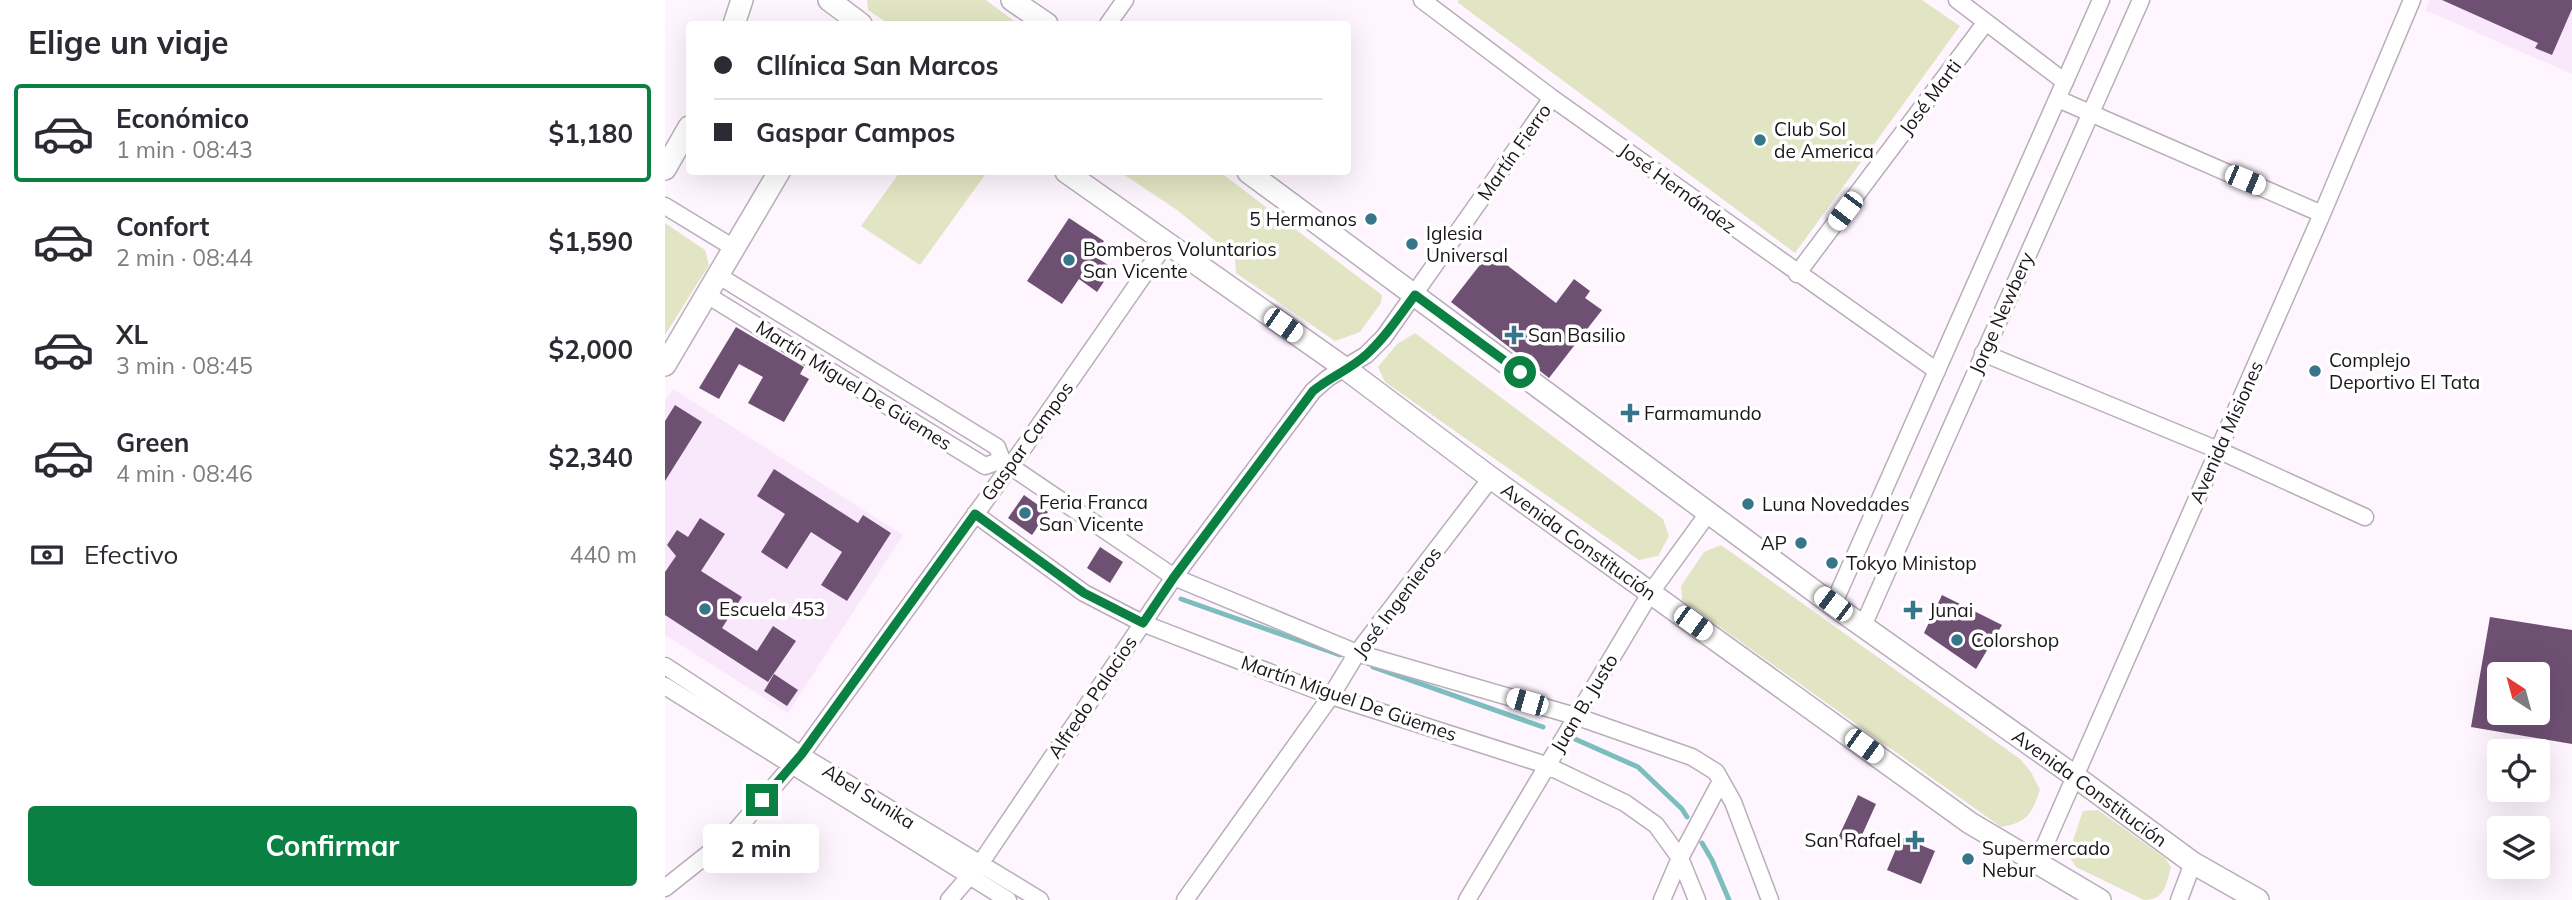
<!DOCTYPE html>
<html lang="es">
<head>
<meta charset="utf-8">
<style>
  :root { --surface:#fff; --page:#f2f2f3; --text:#2b2b33; --muted:#7c7c81; --line:#e1e1e2; --accent:#0b8043 }
  body { margin:0; font-family:Mulish,sans-serif; background:var(--page); color:var(--text); height:100vh; display:flex; flex-direction:column; font-size:26px; white-space:nowrap }
  * { box-sizing:border-box; margin:0 }
  p { font-size:23px; color:var(--muted) }
  .icon { flex:none; width:38px; height:38px; fill:none; stroke:currentColor; stroke-width:2; stroke-linecap:round; stroke-linejoin:round }
  .map { position:relative; flex:1; overflow:hidden }
  .side { display:flex; flex-direction:column; background:var(--surface); width:665px }
  .side>* { flex:none }
  .hud { position:absolute; left:21px; top:21px; width:665px; height:154px; border-radius:7px; box-shadow:0 7px 28px #0002; display:grid; align-content:center; height:154px; padding:0 28px; background:var(--surface) }
  .needle { width:46px; rotate:324deg }
  .fabs { position:absolute; left:1822px; top:662px; display:grid; gap:14px }
  .fabs a { display:grid; place-items:center; width:63px; height:63px; border-radius:7px; background:var(--surface); box-shadow:0 7px 28px #0002; font-size:35px }
  .end { position:absolute; width:32px; height:32px; margin:-16px; border:9px solid #0b8043; background:#fff; box-shadow:0 0 0 4px #fff }
  .from { border-radius:50% }
  .bubble { position:absolute; height:49px; border-radius:7px; background:var(--surface); box-shadow:0 7px 28px #0002; font-size:23px; font-weight:700; line-height:49px; text-align:center }
  .car { position:absolute; width:21px; height:42px; margin:-21px -10px; border-radius:9px; box-shadow:0 0 5px 2px #0007; background:linear-gradient(#fff 24%,#345 0 40%,#fff 0 76%,#345 0 86%,#fff 0) }
  .hud b { display:flex; align-items:center; gap:24px; height:66px; font-size:26px }
  .hud b+b { border-top:2px solid var(--line) }
  .hud i { width:18px; height:18px; background:var(--text) }
  ul { padding:0; list-style:none }
  li { display:flex; align-items:center; gap:21px; height:98px; margin:0 14px 10px; padding:0 14px; border:4px solid transparent; border-radius:7px }
  li div { flex:1 }
  li b { display:block; font-size:26px }
  li em { font-style:normal; font-weight:700 }
  li.selected { border-color:var(--accent) }
  li>.icon { width:63px; height:63px; stroke-width:1.5 }
  h2 { padding:0 28px; font-size:32px; line-height:84px }
  .pay { display:flex; align-items:center; gap:18px; height:77px; padding:0 28px; font-size:26px }
  .pay p { margin-inline-start:auto }
  .action { display:flex; gap:14px; margin-top:auto; padding:14px 28px }
  .action a { flex:1; height:80px; border-radius:7px; background:var(--accent); color:#fff; font-size:28px; font-weight:700; line-height:80px; text-align:center }
  main { display:flex; flex:1; min-height:0 }
  .map>svg:first-child { display:block }
  .built { fill:#f9e8fb }
  .green { fill:#e2e5c3 }
  .lines { fill:none; stroke-linecap:round; stroke-linejoin:round }
  .stream { stroke:#7cbdbd; stroke-width:5 }
  .building { fill:#6e5073; fill-rule:evenodd }
  .minor-casing { stroke:#b8aeba; stroke-width:19 }
  .secondary-casing { stroke:#b8aeba; stroke-width:24 }
  .minor { stroke:#fff; stroke-width:16 }
  .secondary { stroke:#fff; stroke-width:21 }
  .route { stroke:#0b8043; stroke-width:9 }
  .poi-dot { fill:#36758a; stroke:#fff; stroke-width:2.5 }
  .labels { text-anchor:middle; dominant-baseline:central; stroke-width:7; stroke-linejoin:round; paint-order:stroke }
  .street-label { font-size:19px; fill:#1a161a; stroke:#fff }
  .poi-label { font-size:19px; fill:#1a161a; stroke:#fff; text-anchor:start }
</style>
</head>
<body>
<main>
<section class="side">
<h2>Elige un viaje</h2>
<ul>
<li class="selected"><svg class="icon" aria-label="car" viewBox="0 0 24 24"><path d="M5 17H2v-5l4-1 3-4h7l3 4 3 1v5h-3M9 17h6M6 11h13"/><circle cx="7" cy="17" r="2"/><circle cx="17" cy="17" r="2"/></svg><div><b>Económico</b><p>1 min · 08:43</p></div><em>$1,180</em></li>
<li><svg class="icon" aria-label="car" viewBox="0 0 24 24"><path d="M5 17H2v-5l4-1 3-4h7l3 4 3 1v5h-3M9 17h6M6 11h13"/><circle cx="7" cy="17" r="2"/><circle cx="17" cy="17" r="2"/></svg><div><b>Confort</b><p>2 min · 08:44</p></div><em>$1,590</em></li>
<li><svg class="icon" aria-label="car" viewBox="0 0 24 24"><path d="M5 17H2v-5l4-1 3-4h7l3 4 3 1v5h-3M9 17h6M6 11h13"/><circle cx="7" cy="17" r="2"/><circle cx="17" cy="17" r="2"/></svg><div><b>XL</b><p>3 min · 08:45</p></div><em>$2,000</em></li>
<li><svg class="icon" aria-label="car" viewBox="0 0 24 24"><path d="M5 17H2v-5l4-1 3-4h7l3 4 3 1v5h-3M9 17h6M6 11h13"/><circle cx="7" cy="17" r="2"/><circle cx="17" cy="17" r="2"/></svg><div><b>Green</b><p>4 min · 08:46</p></div><em>$2,340</em></li>
</ul>
<div class="pay"><svg class="icon" aria-label="cash" viewBox="0 0 24 24"><path d="M3 7h18v10H3z"/><circle cx="12" cy="12" r="2"/></svg>Efectivo<p>440 m</p></div>
<div class="action"><a>Confirmar</a></div>
</section>
<div class="map">
<svg width="1907" height="900" viewBox="0 0 1907 900">
  <rect width="100%" height="100%" fill="#fef5ff"/>
  <!-- built -->
  <path class="built" d="M1765,0H1907V74L1760,10Z
    M8,389L238,535L123,713L0,635V401Z"/>
  <!-- green -->
  <path class="green" d="M202,0H321L353,24H224L203,10Z
    M794,0H1257L1295,26L1130,253L792,2Z
    M235,172H322L255,265L196,226Z
    M455,172H555L717,295L716,303L695,332L670,341L571,273L570,257L512,210Z
    M0,223L40,250L44,265L0,335Z
    M750,333L998,519L1004,536L993,556L974,560L720,382L713,367L732,344Z
    M1056,545L1355,759L1366,772L1375,790C1366,814 1364,822 1336,827L1017,600L1016,586L1039,552Z
    M1433,810L1500,858L1506,867C1501,885 1500,900 1479,900L1411,867L1403,855L1418,811Z"/>
  <g class="lines">
    <!-- stream -->
    <path class="stream" d="M516,599L675,655
      M708,667L878,727
      M910,739L973,767L1017,809L1022,817
      M1037,843L1047,860L1064,900"/>
  </g>
  <!-- building -->
  <path class="building" d="M1777,0H1907V9L1887,55L1870,48L1873,43Z
    M404,218L439,241L429,256L448,268L432,292L414,279L397,304L362,281Z
    M825,252L891,303L909,279L925,291L920,298L937,310L884,378L786,302Z
    M71,327L139,367L135,374L144,379L119,422L83,403L98,377L74,364L54,399L34,388Z
    M10,405L37,422L0,481V421Z
    M109,469L193,523L198,515L226,533L182,601L156,585L177,552L146,532L122,569L96,552L120,514L92,496Z
    M359,495L383,512L367,535L343,518Z
    M35,518L60,534L36,571L77,597L57,628L92,651L108,626L131,641L103,682L0,615V572L11,556L2,545L12,530L23,537Z
    M435,547L458,562L445,583L422,568Z
    M1277,595L1337,625L1311,669L1259,633Z
    M1825,617L1907,630V744L1806,727ZM1834,674H1872V712H1834Z
    M109,674L133,690L122,706L99,691Z
    M1193,795L1211,804L1192,846L1173,838Z
    M1236,837L1270,851L1256,884L1222,870Z"/>
  <g class="lines">
    <defs>
      <path id="minor" d="M757,0L887,98L1272,371
        M1292,0L1400,82
        M443,24L460,0
        M1393,99L1657,214
        M0,206L69,248
        M1132,274L1321,22
        M54,276L332,447L337,460L345,466L509,577L692,653L910,716L1027,757L1051,772L1068,802L1105,900
        M42,295L320,466L337,460
        M1318,353L1553,450L1700,517
        M310,514L419,593L477,623L666,696L881,765L960,803L991,825L1015,858L1032,900
        M1168,605L1436,0
        M1198,626L1476,0
        M0,666L136,755L375,900
        M0,686L343,900
        M1372,863L1657,214L1747,0
        M0,888L68,834L136,755L362,443L501,243
        M284,900L315,864L509,577L625,422L648,391L663,378L701,355L719,337L887,98
        M520,900L666,696L692,653L826,478
        M802,900L986,592L1044,512
        M997,900L1015,858L1056,781
        M1514,900L1528,863"/>
      <g id="secondary">
        <path d="M164,0L196,24"/>
        <path d="M347,0L382,24"/>
        <path d="M69,24L77,0"/>
        <path d="M0,169L24,127"/>
        <path id="s1" d="M401,172L681,369L826,478L1305,823L1435,900"/>
        <path id="s2" d="M583,172L1168,605L1411,777L1528,863L1593,900"/>
        <path d="M0,365L114,172"/>
      </g>
    </defs>
    <!-- minor casing -->
    <use href="#minor" class="minor-casing"/>
    <!-- secondary casing -->
    <use href="#secondary" class="secondary-casing"/>
    <!-- minor -->
    <use href="#minor" class="minor"/>
    <!-- secondary -->
    <use href="#secondary" class="secondary"/>
  </g>
  <g class="lines">
    <!-- route -->
    <path class="route" d="M97,800L136,755L310,514L419,593L478,623L509,577L648,391C665,377 686,369 702,354C721,337 735,315 750,295L855,372"/>
  </g>
  <!-- markers -->
  <g class="poi-dot">
    <circle cx="1095" cy="140" r="7"/>
    <circle cx="706" cy="219" r="7"/>
    <circle cx="747" cy="244" r="7"/>
    <circle cx="404" cy="260" r="7"/>
    <path d="M845.5 324.5h7v7h7v7h-7v7h-7v-7h-7v-7h7z"/>
    <circle cx="1650" cy="371" r="7"/>
    <path d="M961.5 402.5h7v7h7v7h-7v7h-7v-7h-7v-7h7z"/>
    <circle cx="1083" cy="504" r="7"/>
    <circle cx="360" cy="513" r="7"/>
    <circle cx="1136" cy="543" r="7"/>
    <circle cx="1167" cy="563" r="7"/>
    <circle cx="40" cy="609" r="7"/>
    <path d="M1244.5 599.5h7v7h7v7h-7v7h-7v-7h-7v-7h7z"/>
    <circle cx="1292" cy="640" r="7"/>
    <path d="M1246.5 829.5h7v7h7v7h-7v7h-7v-7h-7v-7h7z"/>
    <circle cx="1303" cy="859" r="7"/>
  </g>
  <g class="labels">
    <!-- street labels -->
    <g class="street-label">
      <text transform="translate(1265 97) rotate(-53)">José Marti</text>
      <text transform="translate(849 152) rotate(-55)">Martín Fierro</text>
      <text transform="translate(1013 188) rotate(36)">José Hernández</text>
      <text transform="translate(1336 313) rotate(-66)">Jorge Newbery</text>
      <text transform="translate(189 385) rotate(32)">Martín Miguel De Güemes</text>
      <text transform="translate(1561 432) rotate(-66)">Avenida Misiones</text>
      <text transform="translate(362 441) rotate(-54)">Gaspar Campos</text>
      <text stroke="none"><textPath href="#s1" startOffset="632">Avenida Constitución</textPath></text>
      <text transform="translate(732 602) rotate(-53)">José Ingenieros</text>
      <text transform="translate(427 697) rotate(-56)">Alfredo Palacios</text>
      <text transform="translate(684 698) rotate(19)">Martín Miguel De Güemes</text>
      <text transform="translate(919 703) rotate(-59)">Juan B. Justo</text>
      <text stroke="none"><textPath href="#s2" startOffset="1043">Avenida Constitución</textPath></text>
      <text transform="translate(204 796) rotate(32)">Abel Sunika</text>
    </g>
    <!-- poi labels -->
    <g class="poi-label">
      <text x="1109" y="129">Club Sol<tspan x="1109" dy="22">de America</tspan></text>
      <text x="692" y="219" text-anchor="end">5 Hermanos</text>
      <text x="761" y="233">Iglesia<tspan x="761" dy="22">Universal</tspan></text>
      <text x="418" y="249">Bomberos Voluntarios<tspan x="418" dy="22">San Vicente</tspan></text>
      <text x="863" y="335">San Basilio</text>
      <text x="1664" y="360">Complejo<tspan x="1664" dy="22">Deportivo El Tata</tspan></text>
      <text x="979" y="413">Farmamundo</text>
      <text x="374" y="502">Feria Franca<tspan x="374" dy="22">San Vicente</tspan></text>
      <text x="1097" y="504">Luna Novedades</text>
      <text x="1122" y="543" text-anchor="end">AP</text>
      <text x="1181" y="563">Tokyo Ministop</text>
      <text x="54" y="609">Escuela 453</text>
      <text x="1264" y="610">Junai</text>
      <text x="1306" y="640">Colorshop</text>
      <text x="1236" y="840" text-anchor="end">San Rafael</text>
      <text x="1317" y="848">Supermercado<tspan x="1317" dy="22">Nebur</tspan></text>
    </g>
  </g>
</svg>
<div class="fabs">
<a><svg class="needle" viewBox="-14 -14 28 28"><path d="M0-13l5 13h-10z" fill="#e53935"/><path d="M0 13l5-13h-10z" fill="#7c7c81"/></svg></a>
<a><svg class="icon" aria-label="locate" viewBox="0 0 24 24"><circle cx="12" cy="12" r="6"/><path d="M12 2v4M12 18v4M2 12h4M18 12h4"/></svg></a>
<a><svg class="icon" aria-label="layers" viewBox="0 0 24 24"><path d="M12 4l9 5-9 5-9-5zM3 14l9 5 9-5"/></svg></a>
</div>
<i class="end from" style="left:855px;top:372px"></i>
<i class="end" style="left:97px;top:800px"></i>
<div class="bubble" style="left:38px;top:824px;width:116px">2 min</div>
<i class="car" style="left:1580px;top:180px;rotate:113deg"></i>
<i class="car" style="left:1180px;top:211px;rotate:217deg"></i>
<i class="car" style="left:618px;top:325px;rotate:125deg"></i>
<i class="car" style="left:1168px;top:604px;rotate:307deg"></i>
<i class="car" style="left:1028px;top:623px;rotate:126deg"></i>
<i class="car" style="left:862px;top:702px;rotate:286deg"></i>
<i class="car" style="left:1199px;top:746px;rotate:126deg"></i>
<div class="hud">
<b><i class="from"></i>Cllínica San Marcos</b>
<b><i></i>Gaspar Campos</b>
</div>
</div>
</main>
</body>
</html>
